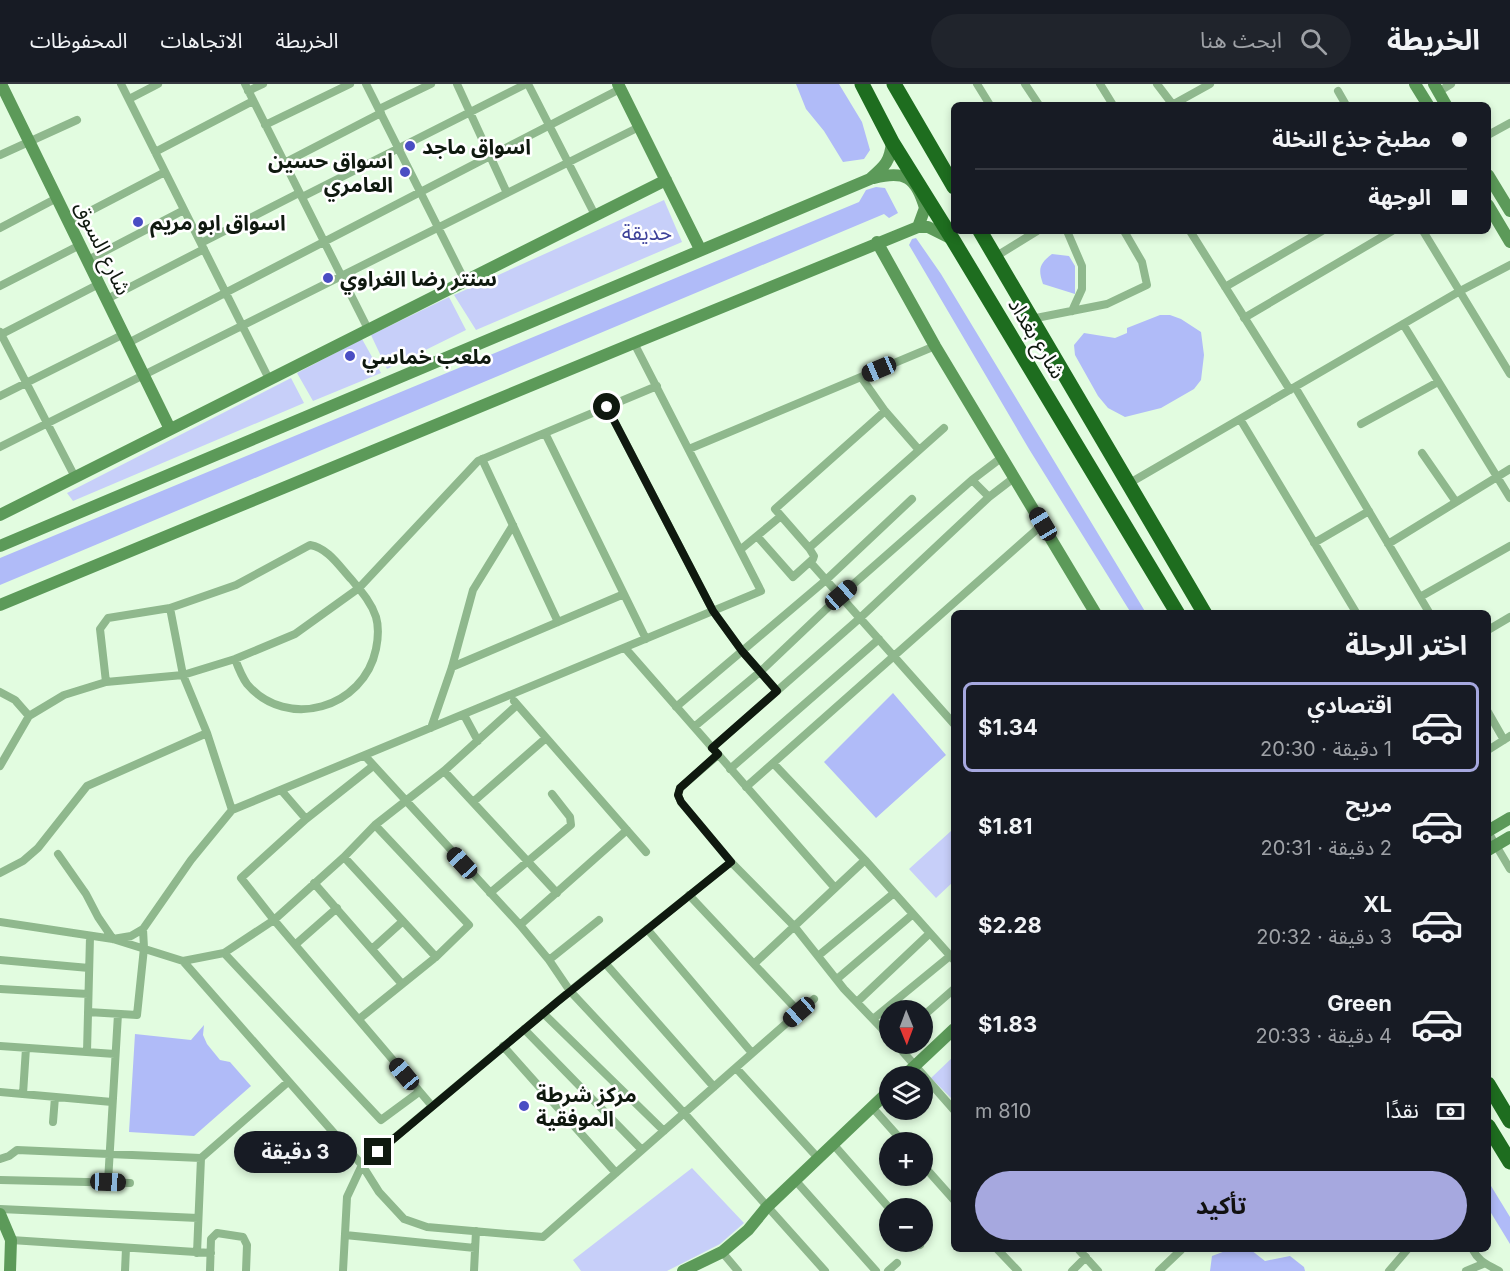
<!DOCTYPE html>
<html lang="ar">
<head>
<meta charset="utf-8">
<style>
  :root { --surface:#171b24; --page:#20242c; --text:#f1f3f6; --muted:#9ea1a6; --line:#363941; --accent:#a6a8df }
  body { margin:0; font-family:Inter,"Noto Sans Arabic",sans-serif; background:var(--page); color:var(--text); direction:rtl; height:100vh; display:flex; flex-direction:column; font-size:22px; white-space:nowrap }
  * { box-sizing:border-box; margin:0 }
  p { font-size:20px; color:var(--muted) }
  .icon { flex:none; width:33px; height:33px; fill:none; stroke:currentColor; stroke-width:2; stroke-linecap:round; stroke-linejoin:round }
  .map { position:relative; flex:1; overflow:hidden; direction:ltr }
  .details { position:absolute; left:951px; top:526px; width:540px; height:642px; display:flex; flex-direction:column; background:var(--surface); border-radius:9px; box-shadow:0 3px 9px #0003; direction:rtl }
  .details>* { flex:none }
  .top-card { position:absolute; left:951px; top:18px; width:540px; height:132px; border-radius:9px; box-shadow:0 3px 9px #0003; direction:rtl; display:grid; align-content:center; height:132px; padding:0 24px; background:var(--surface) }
  .needle { width:39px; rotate:179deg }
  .controls { position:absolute; left:879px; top:916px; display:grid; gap:12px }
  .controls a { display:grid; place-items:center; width:54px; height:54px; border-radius:50%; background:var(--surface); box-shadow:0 3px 9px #0003; font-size:30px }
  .end { position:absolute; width:27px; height:27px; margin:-14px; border:8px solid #0f190f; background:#fff; box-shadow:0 0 0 3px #fff }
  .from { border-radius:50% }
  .bubble { position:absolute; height:42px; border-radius:21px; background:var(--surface); box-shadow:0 3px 9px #0003; font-size:20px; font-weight:700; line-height:42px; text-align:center; direction:rtl }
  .car { position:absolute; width:18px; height:36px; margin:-18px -9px; border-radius:8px; box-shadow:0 0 4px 2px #0007; background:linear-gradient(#222 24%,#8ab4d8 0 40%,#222 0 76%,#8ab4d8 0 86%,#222 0) }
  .top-card b { display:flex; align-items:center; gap:21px; height:57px; font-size:22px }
  .top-card b+b { border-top:2px solid var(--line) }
  .top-card i { width:15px; height:15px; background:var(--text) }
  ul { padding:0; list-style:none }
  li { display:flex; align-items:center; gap:18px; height:90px; margin:0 12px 9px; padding:0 12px; border:3px solid transparent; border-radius:9px }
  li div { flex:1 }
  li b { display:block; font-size:22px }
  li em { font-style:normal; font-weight:700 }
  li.active { border-color:var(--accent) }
  li>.icon { width:54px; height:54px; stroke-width:1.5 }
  h2 { padding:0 24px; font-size:27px; line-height:72px }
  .pay { display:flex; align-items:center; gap:15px; height:66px; padding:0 24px; font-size:22px }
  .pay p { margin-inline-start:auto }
  .primary-button { display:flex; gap:12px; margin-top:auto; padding:12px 24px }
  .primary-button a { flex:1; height:69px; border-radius:36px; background:var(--accent); color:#111; font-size:24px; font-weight:700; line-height:69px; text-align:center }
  header { display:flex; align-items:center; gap:36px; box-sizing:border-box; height:84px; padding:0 30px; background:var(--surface); border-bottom:2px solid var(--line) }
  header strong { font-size:28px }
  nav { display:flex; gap:33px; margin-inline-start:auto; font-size:21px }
  .search { width:420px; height:54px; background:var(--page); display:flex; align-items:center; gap:15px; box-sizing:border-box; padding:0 21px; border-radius:33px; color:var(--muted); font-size:22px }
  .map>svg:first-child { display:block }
  .green { fill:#c7cff9 }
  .water { fill:#b0bbf8 }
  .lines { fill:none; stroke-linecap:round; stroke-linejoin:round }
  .street { stroke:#8fb88d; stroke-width:8 }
  .secondary { stroke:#5c9a59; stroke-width:12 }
  .highway { stroke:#1e6d1f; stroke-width:15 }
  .route { stroke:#0f190f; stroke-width:8 }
  .poi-dot { fill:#4a4dc3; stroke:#fff; stroke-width:2 }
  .labels { text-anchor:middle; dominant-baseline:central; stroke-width:5; stroke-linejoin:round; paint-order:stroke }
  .poi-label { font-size:21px; font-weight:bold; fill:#0f190f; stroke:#fff; text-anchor:start }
  .park-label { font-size:21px; fill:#3e4299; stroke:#fff }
  .street-label { font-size:21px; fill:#0f190f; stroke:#fff }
</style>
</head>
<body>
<header>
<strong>الخريطة</strong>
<div class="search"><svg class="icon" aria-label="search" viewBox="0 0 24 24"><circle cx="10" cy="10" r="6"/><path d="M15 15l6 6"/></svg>ابحث هنا</div>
<nav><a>الخريطة</a><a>الاتجاهات</a><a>المحفوظات</a></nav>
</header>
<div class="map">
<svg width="1510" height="1187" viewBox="0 0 1510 1187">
  <rect width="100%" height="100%" fill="#e2fce0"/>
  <!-- green -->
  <path class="green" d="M664,116L682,158L476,246L454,211Z
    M449,213L466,246L387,285L371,251Z
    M362,255L381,289L313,317L297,289Z
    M291,294L304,319L73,417L67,409Z
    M951,747L954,750V797L936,814L909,785Z
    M954,972V1017L931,994Z
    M692,1084L744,1139L720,1160L667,1187H581L573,1176Z"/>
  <!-- water -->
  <path class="water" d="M796,0H839L862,38L870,66L864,75L843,78L824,47L806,25Z
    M876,103L885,104L898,129L889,134L884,130L0,501V474L859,118L866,106Z
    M916,154L941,190L1146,529H1131L1029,365L909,161L912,155Z
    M1052,170L1069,172L1075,182V210L1043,200C1038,185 1039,180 1052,170Z
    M1160,231H1170L1181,235L1201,248L1204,271L1201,296L1194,305L1161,324L1125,333L1108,324L1098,312L1075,271L1074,261L1084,249L1115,254L1127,249V244Z
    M893,609L946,671L876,734L824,678Z
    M204,941L203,951L207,960L220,976L230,978L251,1002L194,1052L129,1048L135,950L191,956Z
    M1488,1097L1510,1133V1160L1488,1124Z
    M1228,1166H1251L1265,1177L1290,1172L1304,1183L1305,1187H1210L1212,1172Z"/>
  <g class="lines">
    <!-- street -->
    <path class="street" d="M121,0L269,295
      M245,0L368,245
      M366,0L465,197
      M457,0L507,109
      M528,0L595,131
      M977,0L990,21
      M1025,0L1039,21
      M1100,0L1113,21
      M1157,0L1173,21
      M248,7L263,0
      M1338,7L1346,21
      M1438,8L1451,0
      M129,15L158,0
      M1172,21L1210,0
      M379,25L431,0
      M265,41L350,0
      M1488,51L1510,39
      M155,68L253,17
      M0,71L77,36
      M284,79L381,29
      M302,113L526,0
      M69,138L165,88
      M0,144L57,114
      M1067,147L1082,182V205L1072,227
      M1190,147L1290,306
      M1423,147L1510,290
      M201,159L299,109
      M995,173L1037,147
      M88,176L184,126
      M0,202L80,161
      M1225,203L1322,147
      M107,215L204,165
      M1244,234L1392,147
      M1031,235L1107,220L1147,201L1142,178L1124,147
      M1403,240L1510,414
      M0,248L75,393
      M0,251L99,200
      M128,259L620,5
      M861,293L885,327L919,366
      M1295,303L1430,530
      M0,312L124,250
      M607,323L713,527L742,567L777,607
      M1240,335L1357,530
      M1361,340L1438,298
      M545,349L646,555
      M0,363L639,43
      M689,365L935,262
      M1422,369L1456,418
      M482,375L558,538
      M972,396L989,413
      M1128,400L1460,207L1510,181
      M757,452L793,493L813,475L814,472L809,464L775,425L885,327
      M1314,459L1369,427
      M1388,460L1510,385
      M809,464L944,344
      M740,466L781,432
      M810,478L954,640
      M1420,513L1510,462
      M170,524L183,591L207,649L232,726
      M1488,546L1510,533
      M625,564L835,804
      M452,583L624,510
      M106,598L100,545L108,534L170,524L236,501L310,461C328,464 339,482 351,495C361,507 371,518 376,533C379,543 378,555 376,565C364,624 287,647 247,600C242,593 238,583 235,575
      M0,608L15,616L29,632
      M514,617L646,768
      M676,623L826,496L912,415
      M1488,628L1504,656
      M464,631L478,657
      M694,643L761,587L841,511L972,396L1001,374
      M431,644L452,583L473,506L513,441
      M712,664L860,534L989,413L1015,393
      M1488,666L1510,652
      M718,671L680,704L678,711L681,718L731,778L794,842L844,905L890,953
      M365,672L520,841L549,876L570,907L684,1029L825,1187
      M773,679L865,776L954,876
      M0,682L29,632L64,611L106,598L183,591L235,575L295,550L359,504L478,377L657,302
      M373,682L306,735L241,794L274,836L432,1022
      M730,685L879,555
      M444,687L557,809
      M746,703L1043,440
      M281,706L306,735
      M473,718L546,654
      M1488,748L1510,785
      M58,770L86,810L98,833L113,855
      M344,773L436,873
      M0,789L23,777L38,764L87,702L207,649
      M314,799L402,900
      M490,809L571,741L570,733L552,710
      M689,811L799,928
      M0,838L113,855L183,877L362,1081L379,1108L404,1135L427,1143L543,1153L814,915
      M520,841L627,746
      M647,845L752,969
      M113,855L131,852L143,845L191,776L232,726L761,507L634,259
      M296,860L337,824
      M372,865L403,837
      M224,869L381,1036L419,1008
      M818,872L894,809
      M0,876L89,884
      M549,876L599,836
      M183,877L224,869L274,836L344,773L375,741L444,687L517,621
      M605,879L714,1003
      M755,879L865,776
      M837,895L913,830
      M0,905L88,910
      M857,918L930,849
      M88,928L137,931L144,864L143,845
      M543,929L664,1047
      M922,933L954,905
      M359,935L436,873L469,841L375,741
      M873,935L950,872
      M524,945L642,1066
      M896,960L954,1026
      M0,962L115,970
      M503,962L616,1089
      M87,968L90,853
      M736,984L818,1074
      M0,1008L112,1018
      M23,1010L26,964
      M872,1023L904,1059
      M53,1038L55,1013
      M833,1060L890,1125
      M0,1075L9,1072L17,1066L201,1074L288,998
      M922,1080L954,1116
      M0,1096L130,1099
      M795,1096L876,1187
      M108,1098L118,930
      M0,1125L198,1134
      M345,1151L475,1164
      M11,1156L211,1169
      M918,1158L920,1161
      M998,1166L1018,1187
      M1079,1166L1098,1187
      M1473,1166C1479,1178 1487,1180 1499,1187
      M722,1168L738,1187
      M197,1169L201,1074
      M125,1187L126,1164
      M210,1187L211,1155L217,1149L243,1153L247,1161L246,1187
      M343,1187L347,1113L362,1081L570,907L731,778
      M474,1187L476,1147
      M888,1187L897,1179
      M1072,1187L1086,1173
      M1159,1187L1181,1166
      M1389,1187L1407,1166
      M1466,1187L1483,1180"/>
    <!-- secondary -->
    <path class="secondary" d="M1,0L170,345
      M618,0L700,165
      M1415,0L1428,21
      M1434,0L1446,21
      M1488,91L1510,127
      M874,94C905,86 916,93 925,124L918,143
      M1488,121L1510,158
      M877,158L935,262L1096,530
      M0,431L666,96
      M0,462L870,95C885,82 890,78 892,58
      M0,521L634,259L918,143H928L952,155
      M1488,747L1510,734
      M1488,766L1510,753
      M903,993L954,945
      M0,1130L11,1156L10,1187
      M683,1187L722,1168L748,1146L766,1124L890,1006"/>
    <!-- highway -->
    <path class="highway" d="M862,0L892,58L953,156L1178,530
      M894,0L954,103
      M980,147L1205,530
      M1488,1000L1510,1037
      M1488,1042L1510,1078"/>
  </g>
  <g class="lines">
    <!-- route -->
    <path class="route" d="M378,1068L557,918L731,778L681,718L678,711L680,704L718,670L712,664L777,607L742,567L713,527L607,323"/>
  </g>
  <!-- markers -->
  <g class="poi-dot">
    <circle cx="410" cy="62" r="6"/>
    <circle cx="405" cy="88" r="6"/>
    <circle cx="138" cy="138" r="6"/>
    <circle cx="328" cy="194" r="6"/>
    <circle cx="350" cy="272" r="6"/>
    <circle cx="524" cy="1022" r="6"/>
  </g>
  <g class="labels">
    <!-- poi labels -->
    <g class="poi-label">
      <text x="422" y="62">اسواق ماجد</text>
      <text x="393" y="76" text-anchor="end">اسواق حسين<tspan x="393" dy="24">العامري</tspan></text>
      <text x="150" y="138">اسواق ابو مريم</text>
      <text x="340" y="194">سنتر رضا الغراوي</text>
      <text x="362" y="272">ملعب خماسي</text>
      <text x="536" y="1010">مركز شرطة<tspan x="536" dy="24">الموفقية</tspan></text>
    </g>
    <!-- park labels -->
    <g class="park-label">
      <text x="647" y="148">حديقة</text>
    </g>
    <!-- street labels -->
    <g class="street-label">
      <text transform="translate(103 164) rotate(64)">شارع السوق</text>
      <text transform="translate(1037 254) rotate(59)">شارع بغداد</text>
    </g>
  </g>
</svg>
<div class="controls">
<a><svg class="needle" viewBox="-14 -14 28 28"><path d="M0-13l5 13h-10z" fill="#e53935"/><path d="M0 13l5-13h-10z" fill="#9ea1a6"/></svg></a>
<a><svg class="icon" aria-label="layers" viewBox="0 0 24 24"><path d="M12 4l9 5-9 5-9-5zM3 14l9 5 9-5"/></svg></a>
<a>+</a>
<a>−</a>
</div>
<i class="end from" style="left:607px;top:323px"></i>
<i class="end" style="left:378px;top:1068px"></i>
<div class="bubble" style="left:234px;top:1047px;width:123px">3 دقيقة</div>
<i class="car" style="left:879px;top:285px;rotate:247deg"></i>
<i class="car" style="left:1043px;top:440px;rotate:329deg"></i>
<i class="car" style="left:841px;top:511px;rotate:49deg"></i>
<i class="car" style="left:462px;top:779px;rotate:317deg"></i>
<i class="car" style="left:799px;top:928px;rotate:229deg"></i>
<i class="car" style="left:404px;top:990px;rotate:320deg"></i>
<i class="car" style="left:108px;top:1098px;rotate:92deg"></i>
<div class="top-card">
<b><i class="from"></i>مطبخ جذع النخلة</b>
<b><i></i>الوجهة</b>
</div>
<section class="details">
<h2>اختر الرحلة</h2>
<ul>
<li class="active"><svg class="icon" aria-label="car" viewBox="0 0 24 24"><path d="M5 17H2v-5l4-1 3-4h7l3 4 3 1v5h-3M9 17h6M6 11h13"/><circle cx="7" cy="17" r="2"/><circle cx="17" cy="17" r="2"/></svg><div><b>اقتصادي</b><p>1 دقيقة · 20:30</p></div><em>$1.34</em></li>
<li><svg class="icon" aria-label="car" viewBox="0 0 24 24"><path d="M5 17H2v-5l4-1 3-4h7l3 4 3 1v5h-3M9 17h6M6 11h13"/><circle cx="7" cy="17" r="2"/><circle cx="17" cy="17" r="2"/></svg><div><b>مريح</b><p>2 دقيقة · 20:31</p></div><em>$1.81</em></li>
<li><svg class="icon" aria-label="car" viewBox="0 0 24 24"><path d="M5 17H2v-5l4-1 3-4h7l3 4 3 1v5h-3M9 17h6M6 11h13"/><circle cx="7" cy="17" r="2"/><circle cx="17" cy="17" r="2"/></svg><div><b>XL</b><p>3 دقيقة · 20:32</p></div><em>$2.28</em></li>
<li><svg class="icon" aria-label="car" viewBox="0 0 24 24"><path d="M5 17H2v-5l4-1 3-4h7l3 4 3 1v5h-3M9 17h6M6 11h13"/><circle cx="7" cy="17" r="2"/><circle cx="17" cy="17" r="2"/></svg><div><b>Green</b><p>4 دقيقة · 20:33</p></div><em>$1.83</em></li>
</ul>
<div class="pay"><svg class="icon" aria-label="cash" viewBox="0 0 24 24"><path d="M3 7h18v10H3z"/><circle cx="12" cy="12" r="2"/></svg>نقدًا<p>810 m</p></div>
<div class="primary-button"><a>تأكيد</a></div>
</section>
</div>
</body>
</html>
